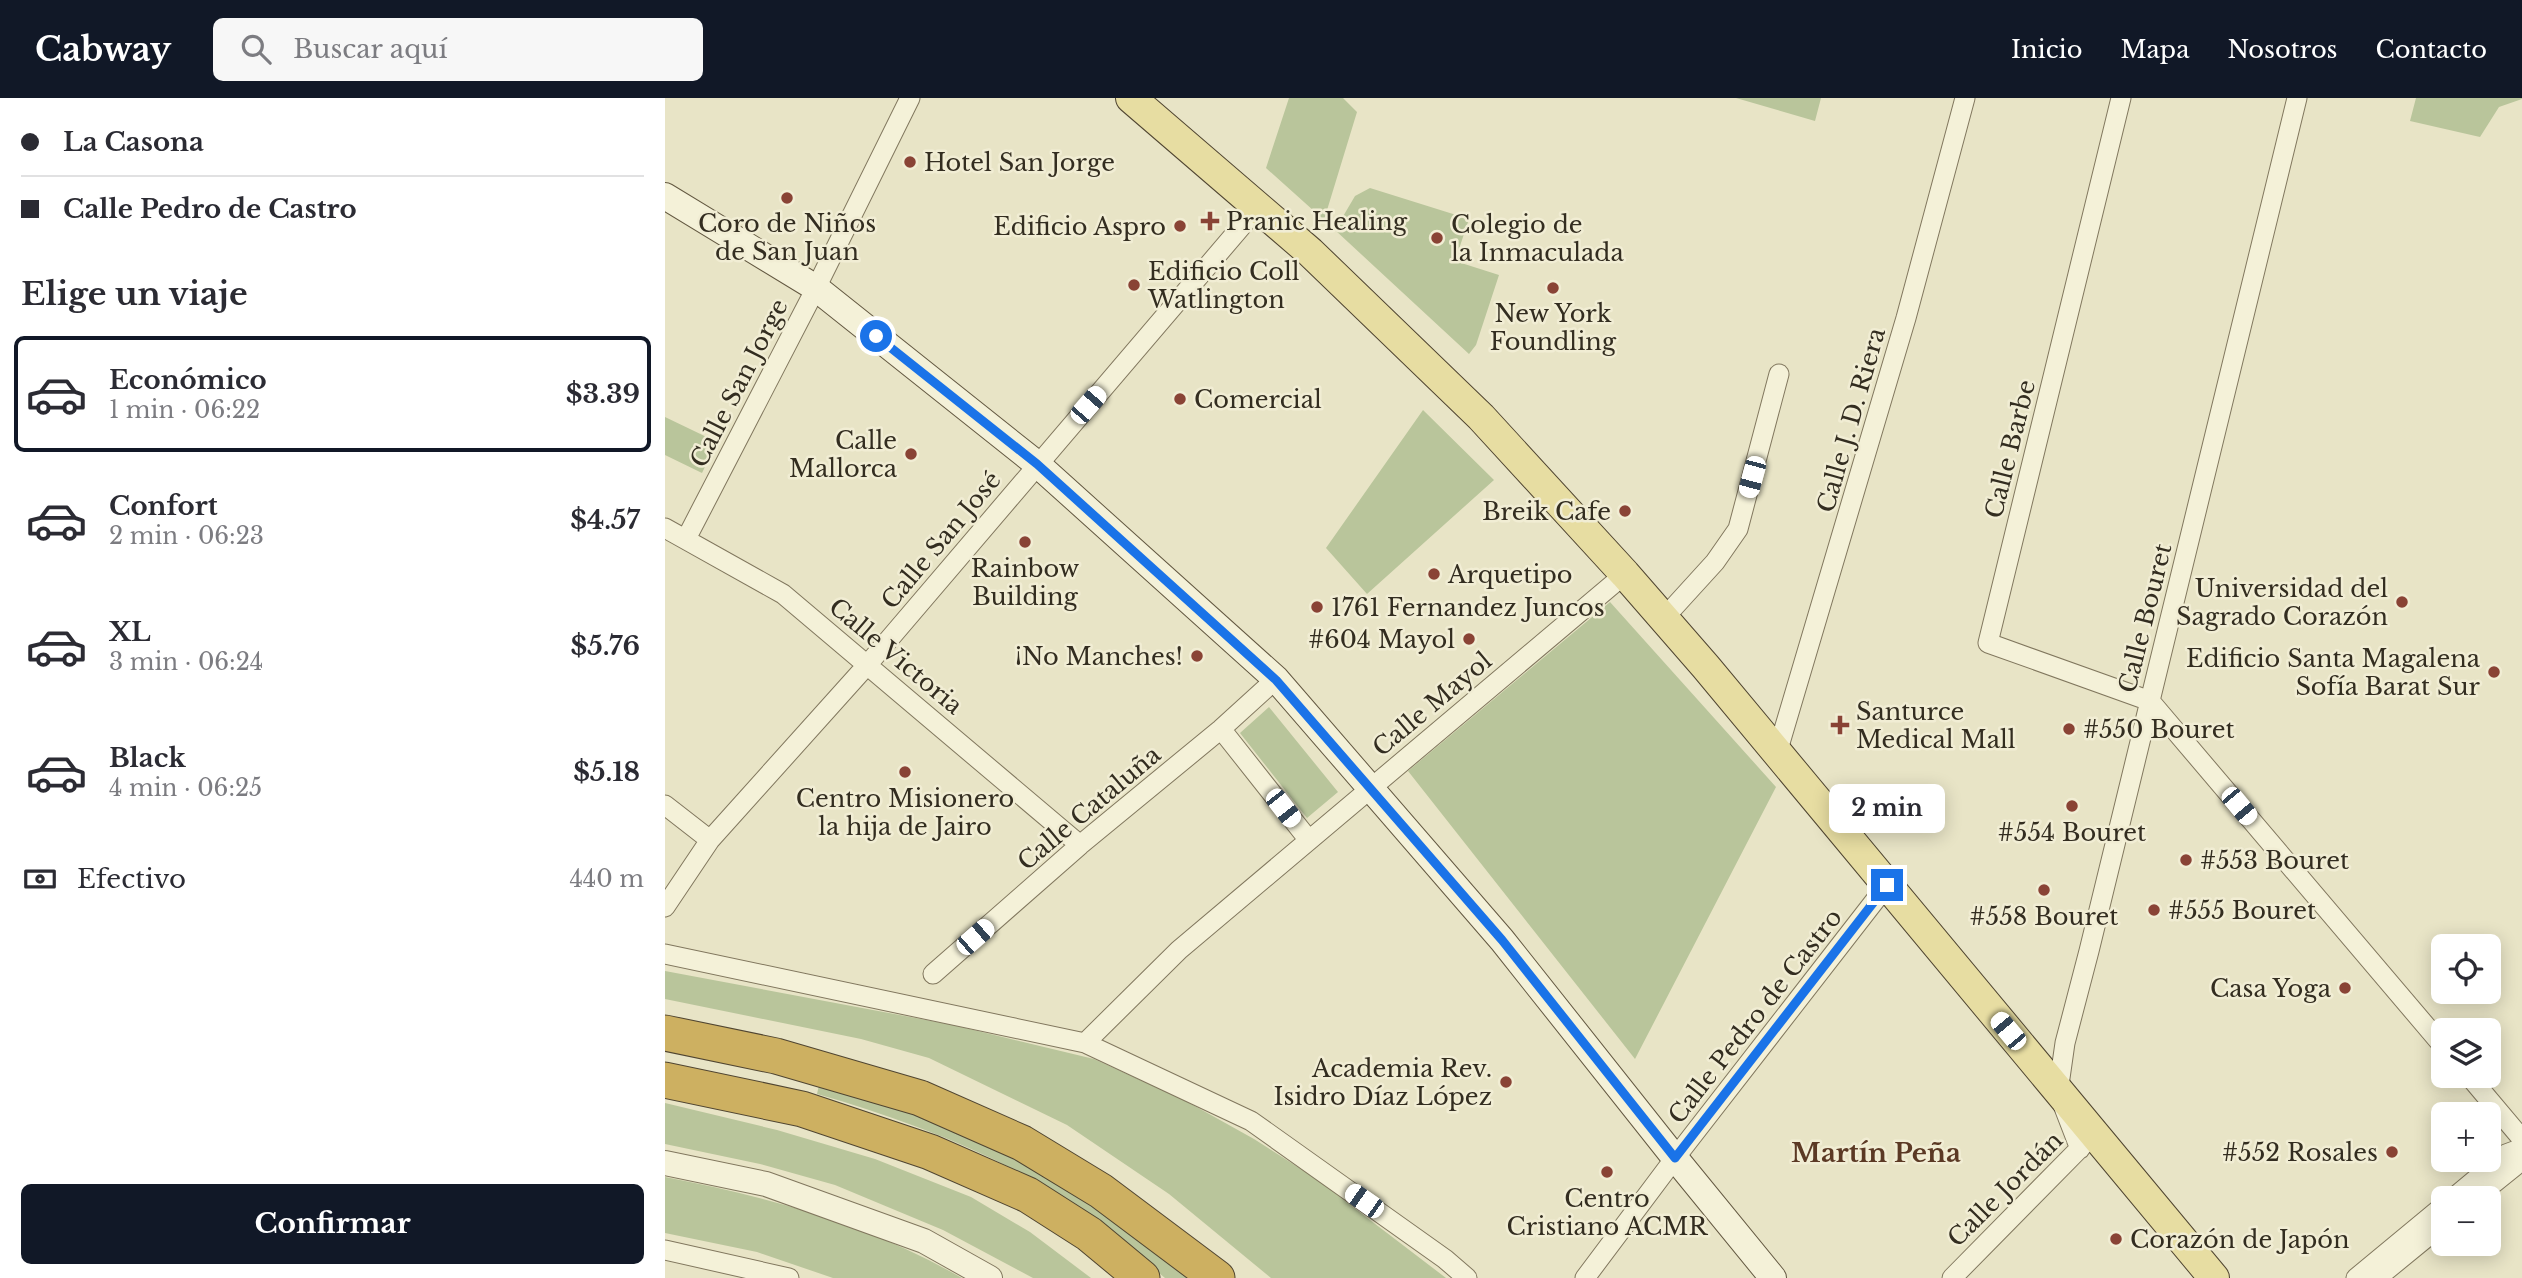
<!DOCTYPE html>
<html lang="es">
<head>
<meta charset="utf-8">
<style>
  :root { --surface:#fff; --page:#f7f7f7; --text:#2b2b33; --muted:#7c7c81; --line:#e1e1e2; --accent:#111827 }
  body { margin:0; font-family:"Libre Baskerville",serif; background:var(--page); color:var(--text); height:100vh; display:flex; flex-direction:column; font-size:26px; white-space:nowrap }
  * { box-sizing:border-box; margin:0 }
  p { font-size:23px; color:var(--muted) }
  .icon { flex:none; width:38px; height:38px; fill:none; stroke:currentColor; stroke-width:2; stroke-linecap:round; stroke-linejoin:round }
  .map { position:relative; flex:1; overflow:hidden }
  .drawer { display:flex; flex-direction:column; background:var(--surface); width:665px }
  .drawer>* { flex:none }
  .guide { display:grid; align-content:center; height:154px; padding:0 21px; background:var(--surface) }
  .tools { position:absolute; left:1766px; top:836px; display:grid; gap:14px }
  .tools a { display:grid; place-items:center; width:70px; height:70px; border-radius:10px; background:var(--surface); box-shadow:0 4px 18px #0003; font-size:35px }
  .end { position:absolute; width:32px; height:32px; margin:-16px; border:9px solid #1a73e8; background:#fff; box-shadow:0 0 0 4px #fff }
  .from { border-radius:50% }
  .bubble { position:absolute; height:49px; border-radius:10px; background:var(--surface); box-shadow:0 4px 18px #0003; font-size:23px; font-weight:800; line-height:49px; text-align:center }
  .car { position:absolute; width:21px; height:42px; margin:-21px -10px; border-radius:9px; box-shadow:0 0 5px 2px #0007; background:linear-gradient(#fff 24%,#345 0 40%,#fff 0 76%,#345 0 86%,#fff 0) }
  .guide b { display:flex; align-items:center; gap:24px; height:66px; font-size:26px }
  .guide b+b { border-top:2px solid var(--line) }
  .guide i { width:18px; height:18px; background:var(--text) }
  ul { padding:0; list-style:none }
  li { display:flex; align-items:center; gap:21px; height:116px; margin:0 14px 10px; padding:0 7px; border:4px solid transparent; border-radius:10px }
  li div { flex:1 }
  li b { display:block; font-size:26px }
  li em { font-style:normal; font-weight:800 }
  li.selected { border-color:var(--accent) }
  li>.icon { width:63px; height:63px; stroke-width:1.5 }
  h2 { padding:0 21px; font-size:32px; line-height:84px }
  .pay { display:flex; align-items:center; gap:18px; height:77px; padding:0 21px; font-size:26px }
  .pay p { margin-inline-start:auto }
  .action { display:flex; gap:14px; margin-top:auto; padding:14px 21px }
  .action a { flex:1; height:80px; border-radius:10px; background:var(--accent); color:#fff; font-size:28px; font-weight:800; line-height:80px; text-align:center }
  header { display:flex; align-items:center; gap:42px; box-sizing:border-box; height:98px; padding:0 35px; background:var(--accent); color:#fff }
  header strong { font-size:33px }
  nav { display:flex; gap:38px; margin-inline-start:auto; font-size:24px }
  .search { width:490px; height:63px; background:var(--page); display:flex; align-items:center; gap:18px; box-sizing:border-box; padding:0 24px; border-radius:10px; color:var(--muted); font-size:26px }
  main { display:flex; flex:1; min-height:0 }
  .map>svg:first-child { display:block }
  .green { fill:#b9c59b }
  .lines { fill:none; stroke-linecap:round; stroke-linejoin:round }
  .minor-casing { stroke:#81775e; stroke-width:21 }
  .tertiary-casing { stroke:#81775e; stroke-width:26 }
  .secondary-casing { stroke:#635841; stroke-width:28 }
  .primary-casing { stroke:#504531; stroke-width:32 }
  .motorway-casing { stroke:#504531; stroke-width:37 }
  .minor { stroke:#f4f1d8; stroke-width:19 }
  .tertiary { stroke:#f4f1d8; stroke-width:24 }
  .secondary { stroke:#f4f1d8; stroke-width:26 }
  .primary { stroke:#e7dda2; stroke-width:30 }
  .motorway { stroke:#cdb061; stroke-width:35 }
  .route { stroke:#1a73e8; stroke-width:9 }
  .poi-dot { fill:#894335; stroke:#f1edd4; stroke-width:2.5 }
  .labels { text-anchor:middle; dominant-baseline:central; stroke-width:5; stroke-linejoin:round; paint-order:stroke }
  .poi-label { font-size:24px; fill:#332d20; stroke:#f1edd4; text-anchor:start }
  .street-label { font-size:24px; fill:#332d20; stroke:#f1edd4 }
  .neighbourhood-label { font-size:26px; font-weight:bold; fill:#5b3924; stroke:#f1edd4 }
</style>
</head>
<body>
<header>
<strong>Cabway</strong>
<div class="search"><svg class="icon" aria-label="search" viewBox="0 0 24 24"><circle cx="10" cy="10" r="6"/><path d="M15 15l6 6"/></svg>Buscar aquí</div>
<nav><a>Inicio</a><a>Mapa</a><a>Nosotros</a><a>Contacto</a></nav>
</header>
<main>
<section class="drawer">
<div class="guide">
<b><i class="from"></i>La Casona</b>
<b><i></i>Calle Pedro de Castro</b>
</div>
<h2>Elige un viaje</h2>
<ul>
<li class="selected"><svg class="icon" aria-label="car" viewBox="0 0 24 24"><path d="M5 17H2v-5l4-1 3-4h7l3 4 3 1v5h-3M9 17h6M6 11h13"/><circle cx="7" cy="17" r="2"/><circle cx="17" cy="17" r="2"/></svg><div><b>Económico</b><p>1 min · 06:22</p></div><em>$3.39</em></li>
<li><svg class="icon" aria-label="car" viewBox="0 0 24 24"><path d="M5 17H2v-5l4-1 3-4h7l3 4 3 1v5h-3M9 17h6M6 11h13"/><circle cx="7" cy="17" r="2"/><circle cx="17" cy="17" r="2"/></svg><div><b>Confort</b><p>2 min · 06:23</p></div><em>$4.57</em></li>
<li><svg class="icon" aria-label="car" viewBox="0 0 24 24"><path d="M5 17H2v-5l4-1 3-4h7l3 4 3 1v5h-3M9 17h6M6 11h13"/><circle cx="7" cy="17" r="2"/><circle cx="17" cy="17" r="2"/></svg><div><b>XL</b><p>3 min · 06:24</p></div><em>$5.76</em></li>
<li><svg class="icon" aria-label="car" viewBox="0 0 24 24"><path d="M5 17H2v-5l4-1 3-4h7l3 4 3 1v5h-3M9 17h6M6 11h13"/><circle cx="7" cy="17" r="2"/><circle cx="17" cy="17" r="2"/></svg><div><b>Black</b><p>4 min · 06:25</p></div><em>$5.18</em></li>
</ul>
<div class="pay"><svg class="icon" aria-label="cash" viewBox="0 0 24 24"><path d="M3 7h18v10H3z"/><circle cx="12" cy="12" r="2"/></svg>Efectivo<p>440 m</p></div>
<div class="action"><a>Confirmar</a></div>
</section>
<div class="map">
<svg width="1857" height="1180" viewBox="0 0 1857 1180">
  <rect width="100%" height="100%" fill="#e8e4c6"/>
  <!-- green -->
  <path class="green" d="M624,0H678L692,14L659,122L601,70Z
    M1071,0H1156L1150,23Z
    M1751,0H1857V1L1834,9L1815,39L1745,23Z
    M705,90L804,121L790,163L834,177L811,247L804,256L670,132L690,98Z
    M758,312L829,382L702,496L661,450Z
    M0,319L52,344L37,375L0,357Z
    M945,504L1111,689L970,961L743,673Z
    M604,609L673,694L642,720L575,635Z
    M0,873L288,927L429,961L519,1002L589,1041L650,1080L781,1180H606L504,1096L402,1027L264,960L196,941L0,901Z
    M154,987L190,995L260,1021L327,1049L392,1083L531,1180H500C463,1149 427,1116 385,1091C313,1049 232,1019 152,996Z
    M0,1005L112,1032L210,1061L306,1099L365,1134L426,1180H368L278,1132L170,1087L95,1066L0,1046Z
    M0,1079C104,1099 205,1127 297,1180H168L92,1154L0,1135Z"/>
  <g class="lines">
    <defs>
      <path id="minor" d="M1456,0L1323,545L1485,603L1778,948
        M0,430L118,496L415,747
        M21,441L151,190L245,0
        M999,520L1050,464L1073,431L1114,276
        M556,631L643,741
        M1112,655L1241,220L1300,0
        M0,707L45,742
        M0,809L45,742L203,566L593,109
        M0,856L420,945L586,1023L780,1161L802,1180
        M268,876L415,747L556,631L611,581
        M420,945L514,852L960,476
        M1804,978L1857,1041
        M1415,1051L1393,994L1400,945L1424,853L1632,0
        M1787,1101L1841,1056L1857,1050
        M1809,1101L1850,1068L1857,1056
        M0,1152L124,1180
        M920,1180L1010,1060L1222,787
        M1287,1180L1422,1043
        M1691,1180L1778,1108
        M1712,1180L1778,1126"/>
      <path id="tertiary" d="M0,1065L101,1086L259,1143L325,1180"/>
      <path id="secondary" d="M0,98L151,190L372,366L611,581L837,842L1010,1060L1108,1180"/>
      <path id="primary" d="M466,0L645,154L816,319L960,476L1041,569L1549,1180"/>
      <path id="motorway" d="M0,935L111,958L255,1000L357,1045L436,1093L552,1180
        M0,982L137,1011L265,1054L363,1097L424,1136L477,1180"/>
    </defs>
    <!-- minor casing -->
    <use href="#minor" class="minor-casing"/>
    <!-- tertiary casing -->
    <use href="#tertiary" class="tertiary-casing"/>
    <!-- secondary casing -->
    <use href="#secondary" class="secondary-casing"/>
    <!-- primary casing -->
    <use href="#primary" class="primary-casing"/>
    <!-- motorway casing -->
    <use href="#motorway" class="motorway-casing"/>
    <!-- minor -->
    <use href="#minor" class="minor"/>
    <!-- tertiary -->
    <use href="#tertiary" class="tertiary"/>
    <!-- secondary -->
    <use href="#secondary" class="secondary"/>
    <!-- primary -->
    <use href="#primary" class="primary"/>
    <!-- motorway -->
    <use href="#motorway" class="motorway"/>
  </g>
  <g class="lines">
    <!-- route -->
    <path class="route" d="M211,238L372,366L611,582L837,842L1010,1060L1222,787"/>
  </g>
  <!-- markers -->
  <g class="poi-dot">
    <circle cx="245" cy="64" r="7"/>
    <circle cx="122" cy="100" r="7"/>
    <path d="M541.5 112.5h7v7h7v7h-7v7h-7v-7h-7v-7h7z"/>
    <circle cx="515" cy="128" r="7"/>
    <circle cx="772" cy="140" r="7"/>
    <circle cx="469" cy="187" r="7"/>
    <circle cx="888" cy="190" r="7"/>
    <circle cx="515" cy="301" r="7"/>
    <circle cx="246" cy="356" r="7"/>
    <circle cx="960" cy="413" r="7"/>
    <circle cx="360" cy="444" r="7"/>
    <circle cx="769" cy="476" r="7"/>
    <circle cx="1737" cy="504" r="7"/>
    <circle cx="652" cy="509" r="7"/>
    <circle cx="804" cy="541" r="7"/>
    <circle cx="532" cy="558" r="7"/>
    <circle cx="1829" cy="574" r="7"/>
    <path d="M1171.5 616.5h7v7h7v7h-7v7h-7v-7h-7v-7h7z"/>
    <circle cx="1404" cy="631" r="7"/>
    <circle cx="240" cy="674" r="7"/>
    <circle cx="1407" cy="708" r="7"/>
    <circle cx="1521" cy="762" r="7"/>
    <circle cx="1379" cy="792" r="7"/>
    <circle cx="1489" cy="812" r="7"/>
    <circle cx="1680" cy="890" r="7"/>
    <circle cx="841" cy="984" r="7"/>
    <circle cx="1727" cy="1054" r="7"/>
    <circle cx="942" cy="1074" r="7"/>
    <circle cx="1451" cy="1141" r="7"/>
  </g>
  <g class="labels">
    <!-- poi labels -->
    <g class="poi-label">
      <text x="259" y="64">Hotel San Jorge</text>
      <text x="561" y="123">Pranic Healing</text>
      <text x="122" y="125" text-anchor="middle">Coro de Niños<tspan x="122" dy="28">de San Juan</tspan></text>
      <text x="786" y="126">Colegio de<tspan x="786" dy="28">la Inmaculada</tspan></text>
      <text x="501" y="128" text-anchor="end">Edificio Aspro</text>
      <text x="483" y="173">Edificio Coll<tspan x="483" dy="28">Watlington</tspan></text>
      <text x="888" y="215" text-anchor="middle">New York<tspan x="888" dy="28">Foundling</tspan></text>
      <text x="529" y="301">Comercial</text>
      <text x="232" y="342" text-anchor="end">Calle<tspan x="232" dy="28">Mallorca</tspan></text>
      <text x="946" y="413" text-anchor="end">Breik Cafe</text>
      <text x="360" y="470" text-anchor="middle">Rainbow<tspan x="360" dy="28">Building</tspan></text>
      <text x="783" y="476">Arquetipo</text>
      <text x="1723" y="490" text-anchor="end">Universidad del<tspan x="1723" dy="28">Sagrado Corazón</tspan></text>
      <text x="666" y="509">1761 Fernandez Juncos</text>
      <text x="790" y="541" text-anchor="end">#604 Mayol</text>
      <text x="518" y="558" text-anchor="end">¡No Manches!</text>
      <text x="1815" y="560" text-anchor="end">Edificio Santa Magalena<tspan x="1815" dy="28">Sofía Barat Sur</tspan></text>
      <text x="1191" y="613">Santurce<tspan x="1191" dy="28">Medical Mall</tspan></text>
      <text x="1418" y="631">#550 Bouret</text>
      <text x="240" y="700" text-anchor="middle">Centro Misionero<tspan x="240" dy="28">la hija de Jairo</tspan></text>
      <text x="1407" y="734" text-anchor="middle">#554 Bouret</text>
      <text x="1535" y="762">#553 Bouret</text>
      <text x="1503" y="812">#555 Bouret</text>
      <text x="1379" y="818" text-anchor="middle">#558 Bouret</text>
      <text x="1666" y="890" text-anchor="end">Casa Yoga</text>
      <text x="827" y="970" text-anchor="end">Academia Rev.<tspan x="827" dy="28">Isidro Díaz López</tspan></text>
      <text x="1713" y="1054" text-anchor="end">#552 Rosales</text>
      <text x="942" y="1100" text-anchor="middle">Centro<tspan x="942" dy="28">Cristiano ACMR</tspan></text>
      <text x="1465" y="1141">Corazón de Japón</text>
    </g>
    <!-- street labels -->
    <g class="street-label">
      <text transform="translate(74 285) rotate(-63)">Calle San Jorge</text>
      <text transform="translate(1186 322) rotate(-74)">Calle J. D. Riera</text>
      <text transform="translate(1345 351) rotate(-76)">Calle Barbe</text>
      <text transform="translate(276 442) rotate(-50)">Calle San José</text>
      <text transform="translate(1480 520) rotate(-76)">Calle Bouret</text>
      <text transform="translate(231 558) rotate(40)">Calle Victoria</text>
      <text transform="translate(767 606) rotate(-40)">Calle Mayol</text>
      <text transform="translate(424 710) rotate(-40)">Calle Cataluña</text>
      <text transform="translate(1090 918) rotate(-52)">Calle Pedro de Castro</text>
      <text transform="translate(1340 1091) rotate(-45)">Calle Jordán</text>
    </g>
    <!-- neighbourhood labels -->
    <g class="neighbourhood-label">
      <text x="1211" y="1055">Martín Peña</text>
    </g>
  </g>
</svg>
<div class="tools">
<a><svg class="icon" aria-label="locate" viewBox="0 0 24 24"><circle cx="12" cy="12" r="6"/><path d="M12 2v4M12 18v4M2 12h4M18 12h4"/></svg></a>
<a><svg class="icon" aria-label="layers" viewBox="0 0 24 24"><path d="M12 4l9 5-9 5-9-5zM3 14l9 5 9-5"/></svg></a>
<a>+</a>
<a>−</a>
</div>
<i class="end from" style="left:211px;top:238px"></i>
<i class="end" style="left:1222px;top:787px"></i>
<div class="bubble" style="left:1164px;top:686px;width:116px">2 min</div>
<i class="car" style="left:423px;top:307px;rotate:41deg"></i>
<i class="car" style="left:1087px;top:379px;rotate:195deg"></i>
<i class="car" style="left:1574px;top:708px;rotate:140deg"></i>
<i class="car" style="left:618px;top:710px;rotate:142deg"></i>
<i class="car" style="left:310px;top:839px;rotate:49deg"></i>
<i class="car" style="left:1343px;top:933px;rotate:320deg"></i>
<i class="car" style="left:699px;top:1103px;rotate:305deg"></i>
</div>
</main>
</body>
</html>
